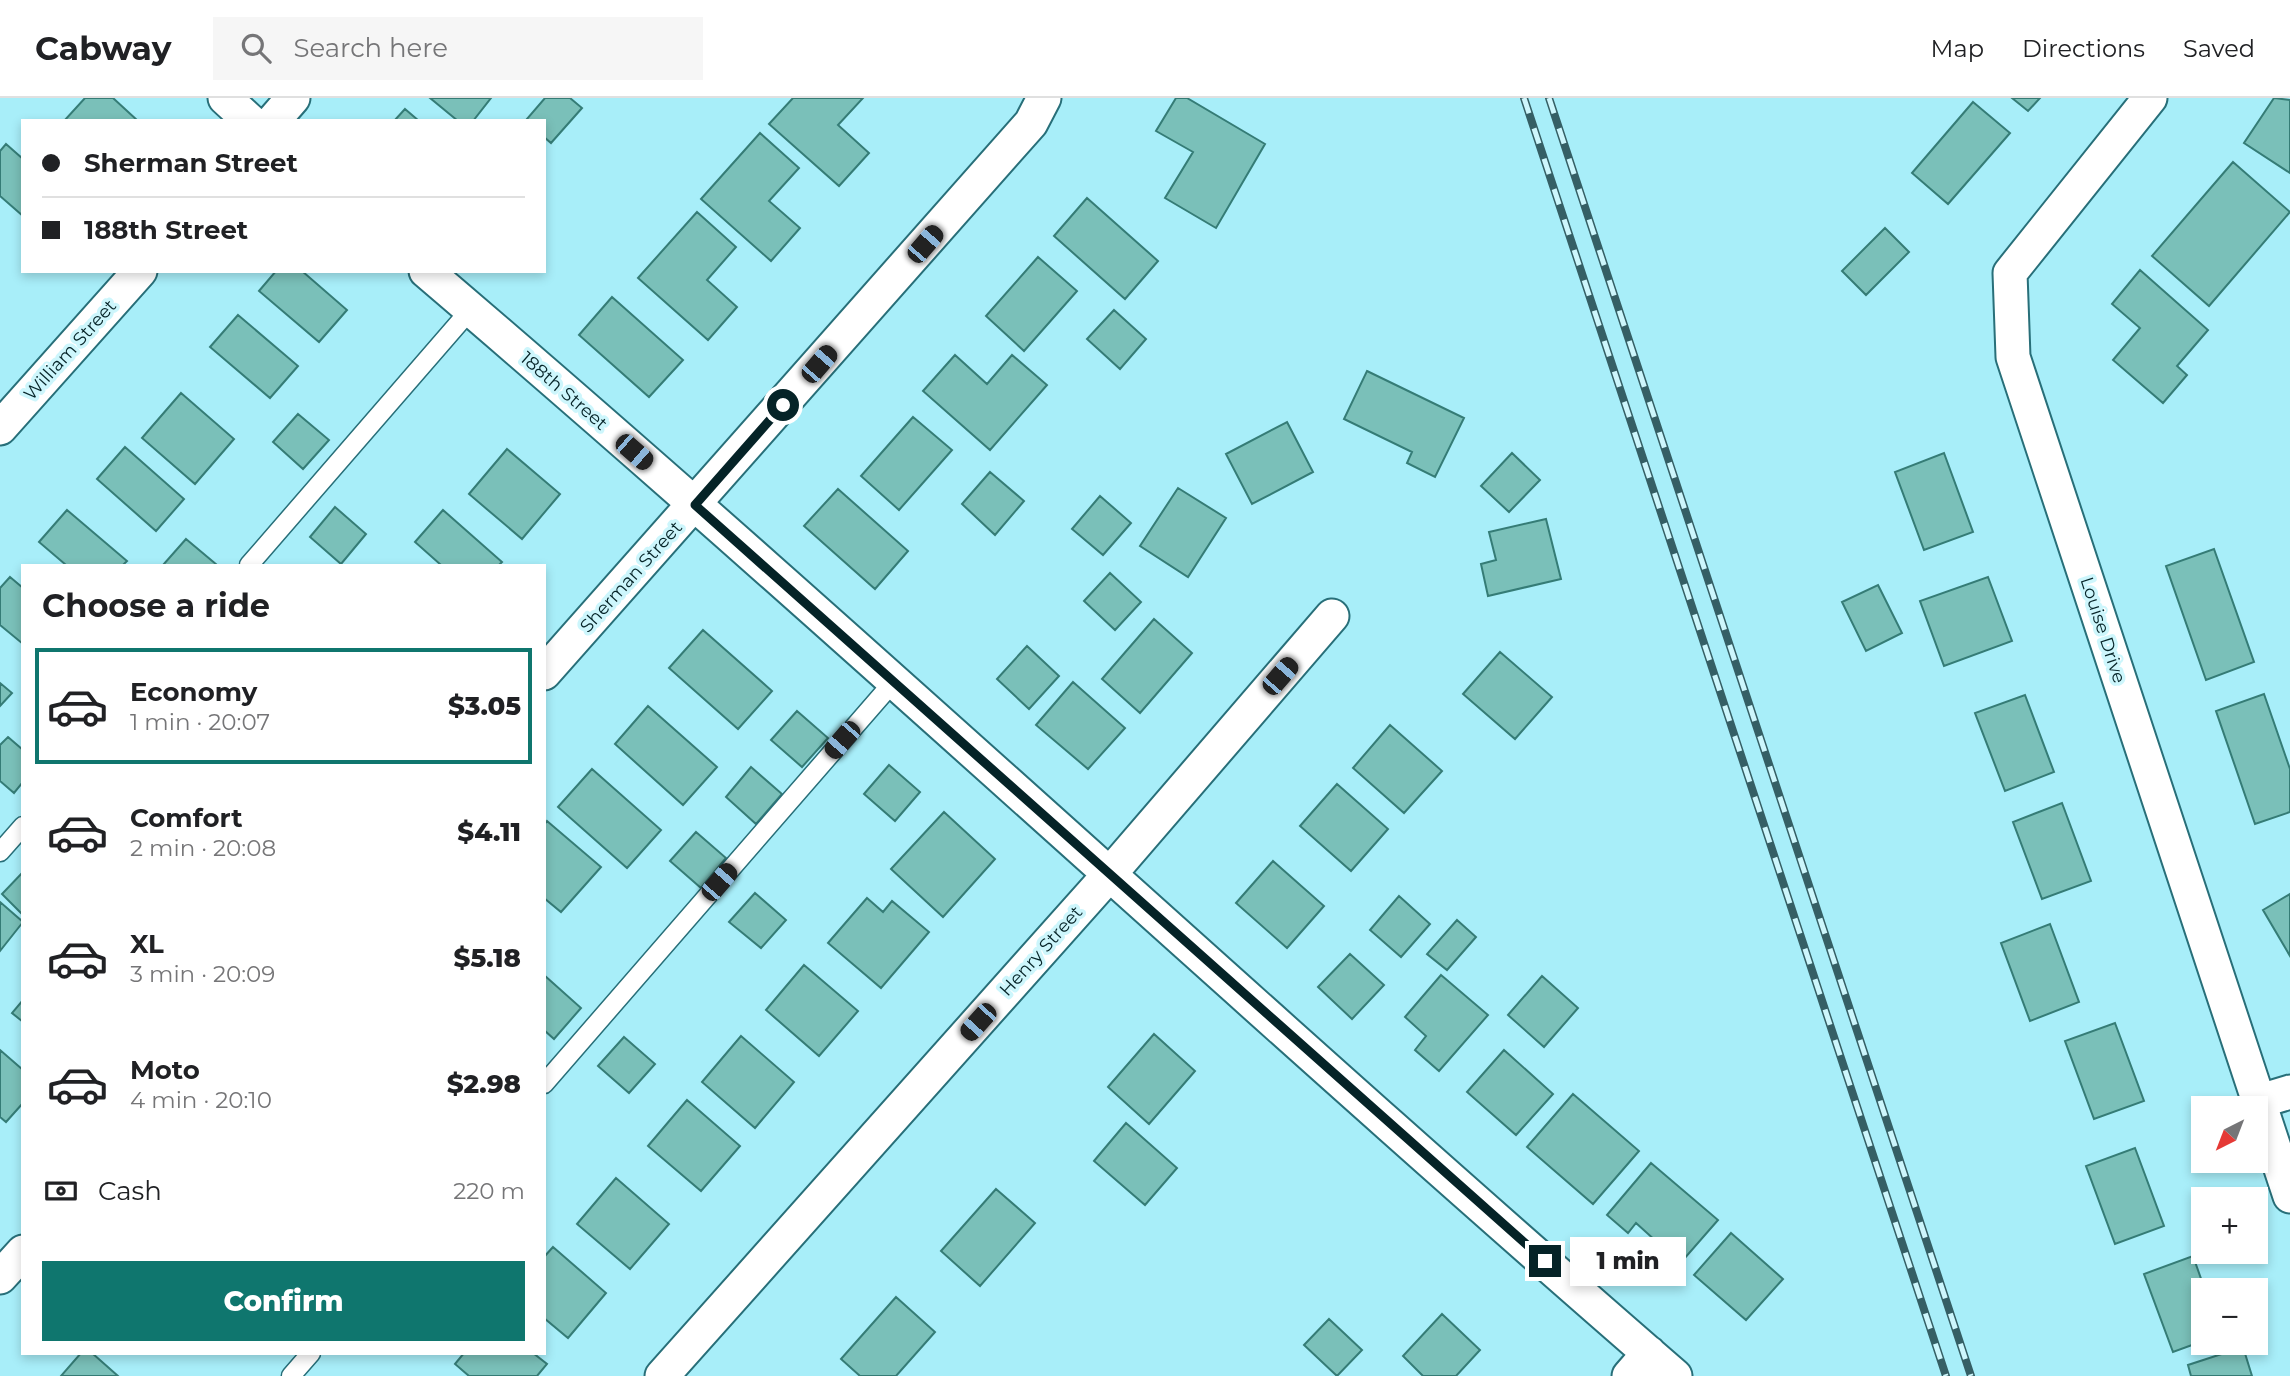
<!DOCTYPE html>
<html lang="en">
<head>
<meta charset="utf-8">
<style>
  :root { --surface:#fff; --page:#f6f6f6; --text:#202124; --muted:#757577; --line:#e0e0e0; --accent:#0f766e }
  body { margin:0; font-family:Montserrat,sans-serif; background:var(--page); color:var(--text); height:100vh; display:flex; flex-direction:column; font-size:26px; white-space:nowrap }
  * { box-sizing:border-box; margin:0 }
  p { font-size:23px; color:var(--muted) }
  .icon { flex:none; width:38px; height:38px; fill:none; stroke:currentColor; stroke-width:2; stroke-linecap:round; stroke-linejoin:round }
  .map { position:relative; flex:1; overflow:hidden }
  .drawer { position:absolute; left:21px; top:466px; width:525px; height:791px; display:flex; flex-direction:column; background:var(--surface); border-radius:0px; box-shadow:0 4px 10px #0003 }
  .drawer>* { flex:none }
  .banner { position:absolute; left:21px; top:21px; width:525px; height:154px; border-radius:0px; box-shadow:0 4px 10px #0003; display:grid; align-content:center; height:154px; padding:0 21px; background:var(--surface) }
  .needle { width:46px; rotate:222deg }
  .fabs { position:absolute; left:2191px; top:998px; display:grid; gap:14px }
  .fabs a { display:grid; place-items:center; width:77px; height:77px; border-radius:0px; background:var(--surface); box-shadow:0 4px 10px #0003; font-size:35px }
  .end { position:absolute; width:32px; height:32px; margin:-16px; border:9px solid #052327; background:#fff; box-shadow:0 0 0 4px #fff }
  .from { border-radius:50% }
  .bubble { position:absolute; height:49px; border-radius:0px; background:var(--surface); box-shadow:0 4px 10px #0003; font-size:23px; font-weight:800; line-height:49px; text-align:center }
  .car { position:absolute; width:21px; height:42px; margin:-21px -10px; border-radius:9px; box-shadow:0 0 5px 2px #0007; background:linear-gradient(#222 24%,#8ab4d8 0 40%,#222 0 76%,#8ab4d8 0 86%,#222 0) }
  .banner b { display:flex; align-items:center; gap:24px; height:66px; font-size:26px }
  .banner b+b { border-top:2px solid var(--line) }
  .banner i { width:18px; height:18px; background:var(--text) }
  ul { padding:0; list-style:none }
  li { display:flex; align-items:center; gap:21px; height:116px; margin:0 14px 10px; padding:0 7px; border:4px solid transparent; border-radius:0px }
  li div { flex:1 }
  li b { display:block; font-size:26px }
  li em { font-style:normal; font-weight:800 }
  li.on { border-color:var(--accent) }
  li>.icon { width:63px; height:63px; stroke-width:1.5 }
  h2 { padding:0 21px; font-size:32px; line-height:84px }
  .pay { display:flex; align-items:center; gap:18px; height:77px; padding:0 21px; font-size:26px }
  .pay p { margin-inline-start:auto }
  .action { display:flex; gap:14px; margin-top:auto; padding:14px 21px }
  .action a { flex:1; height:80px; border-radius:0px; background:var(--accent); color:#fff; font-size:28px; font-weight:800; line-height:80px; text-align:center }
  header { display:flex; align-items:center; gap:42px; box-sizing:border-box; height:98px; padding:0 35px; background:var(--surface); border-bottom:2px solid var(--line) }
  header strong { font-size:33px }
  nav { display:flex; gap:38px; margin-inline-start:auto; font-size:24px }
  .search { width:490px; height:63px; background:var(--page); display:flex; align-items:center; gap:18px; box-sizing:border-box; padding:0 24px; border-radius:0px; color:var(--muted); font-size:26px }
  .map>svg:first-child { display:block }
  .building { fill:#7ac0b9; stroke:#357c76; stroke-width:2 }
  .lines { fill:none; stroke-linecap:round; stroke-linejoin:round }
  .service-casing { stroke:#286f79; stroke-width:21 }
  .minor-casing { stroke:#286f79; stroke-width:37 }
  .service { stroke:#fff; stroke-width:18 }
  .minor { stroke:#fff; stroke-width:33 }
  .rail-casing { stroke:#355f65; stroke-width:8 }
  .rail { stroke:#cdf6fc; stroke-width:5; stroke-dasharray:16; stroke-linecap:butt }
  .route { stroke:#052327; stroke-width:9 }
  .labels { text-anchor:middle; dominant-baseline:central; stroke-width:7; stroke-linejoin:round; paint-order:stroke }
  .street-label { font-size:18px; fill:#052327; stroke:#cdf6fc }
</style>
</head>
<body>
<header>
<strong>Cabway</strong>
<div class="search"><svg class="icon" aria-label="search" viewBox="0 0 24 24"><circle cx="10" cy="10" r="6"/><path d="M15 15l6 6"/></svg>Search here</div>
<nav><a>Map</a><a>Directions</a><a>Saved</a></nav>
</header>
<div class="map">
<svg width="2290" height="1278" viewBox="0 0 2290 1278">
  <rect width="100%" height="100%" fill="#a8eef9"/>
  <!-- building -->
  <path class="building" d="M85,0H113L138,23H64Z
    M430,0H491L473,23H458Z
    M545,0H570L582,10L551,45L544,39V23L526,22Z
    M793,0H863L838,27L869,55L839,88L769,26Z
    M1176,0H1187L1265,46L1216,130L1165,100L1193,54L1156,33Z
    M2012,0H2040L2028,13Z
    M2274,0L2290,2V75L2244,45Z
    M1973,4L2010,35L1948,106L1912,75Z
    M405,11L419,23H394Z
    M760,35L799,70L769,103L800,130L771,163L701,101Z
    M6,46L23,61V118L0,98V53Z
    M2233,64L2290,114L2209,208L2152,158Z
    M1087,100L1158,163L1125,201L1054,138Z
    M697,114L736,149L707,182L737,209L708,242L638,180Z
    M1885,130L1909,154L1866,197L1842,173Z
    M1038,159L1077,193L1024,253L986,218Z
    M2140,172L2208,232L2177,268L2187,277L2163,305L2113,262L2140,230L2112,206Z
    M276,173H302L347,212L319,244L259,193Z
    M612,199L683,262L649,299L579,237Z
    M1114,212L1146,241L1120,271L1087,241Z
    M238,217L298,268L270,300L210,249Z
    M955,257L987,286L1012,257L1047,287L990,352L923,293Z
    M1367,273L1464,320L1435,379L1407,365L1412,354L1344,321Z
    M181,295L234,341L195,386L142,340Z
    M298,316L329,342L303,371L273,344Z
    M913,319L952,352L899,412L861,378Z
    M1287,324L1313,374L1252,406L1226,356Z
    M125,349L184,401L156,433L97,381Z
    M507,351L560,396L522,441L469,396Z
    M1512,355L1540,382L1509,414L1481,388Z
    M1944,355L1973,434L1924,452L1895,374Z
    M990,374L1024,403L995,437L962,406Z
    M1178,390L1226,420L1188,479L1140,448Z
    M838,391L908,453L875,491L804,428Z
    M1100,398L1131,425L1103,457L1072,431Z
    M335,409L366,436L341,466L310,439Z
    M67,412L127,463L123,467H66L39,444Z
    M443,412L502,464L499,467H441L415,444Z
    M1546,421L1561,481L1488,498L1481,466L1496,462L1489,434Z
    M186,441L217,467H163Z
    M2214,451L2254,564L2206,582L2166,468Z
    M1110,475L1141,504L1115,532L1084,503Z
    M10,479L23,490V546L0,527V490Z
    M1988,479L2012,543L1944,568L1920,503Z
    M1878,487L1902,535L1866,553L1842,504Z
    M1154,521L1192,555L1140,615L1102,581Z
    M703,532L772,593L738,631L669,570Z
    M1027,548L1059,578L1029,611L997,581Z
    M1500,554L1552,599L1515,641L1463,596Z
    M1073,584L1125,630L1088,671L1036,627Z
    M0,585L12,595L0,608Z
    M2264,596L2290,671V714L2255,726L2216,613Z
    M2025,597L2054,674L2005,693L1975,615Z
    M648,608L717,669L683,707L615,646Z
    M797,613L828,640L802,669L771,642Z
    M1390,627L1442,673L1404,715L1353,670Z
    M8,639L23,652V684L14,695L0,683V647Z
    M889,667L920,694L895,723L864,696Z
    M751,669L782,696L756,726L726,699Z
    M592,671L661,732L627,770L558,709Z
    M1337,686L1388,731L1351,773L1300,728Z
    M2062,705L2091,783L2042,801L2013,724Z
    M944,714L995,761L943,819L891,771Z
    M547,723L601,769L561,814L544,800V727Z
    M696,734L726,760L701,790L670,763Z
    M1273,763L1324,808L1287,850L1236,805Z
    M23,774V817L2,796Z
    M755,795L786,822L761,850L729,824Z
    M2290,796V858L2263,812Z
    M1399,798L1430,826L1401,859L1370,832Z
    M867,800L883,814L892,803L929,834L881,890L828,845Z
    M0,804L23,824L0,853Z
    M1457,822L1476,839L1447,872L1427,856Z
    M2050,826L2079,904L2030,923L2001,845Z
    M1350,856L1384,887L1352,921L1318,889Z
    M804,867L858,913L819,958L766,912Z
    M544,877L581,910L554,941L544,932Z
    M1441,877L1488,917L1439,973L1415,952L1426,938L1405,919Z
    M1542,878L1578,910L1544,949L1508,917Z
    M23,902V924L12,915Z
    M2115,925L2144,1003L2094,1021L2065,943Z
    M1154,936L1195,973L1149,1026L1108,989Z
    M741,938L794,984L755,1030L702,984Z
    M624,939L655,966L629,995L598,968Z
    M0,952L23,972V1005L6,1024L0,1019Z
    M1504,952L1553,996L1516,1037L1467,994Z
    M1573,996L1639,1053L1593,1106L1527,1049Z
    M687,1002L740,1048L701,1093L648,1048Z
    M1126,1025L1177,1070L1145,1107L1094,1063Z
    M2135,1050L2164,1128L2115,1146L2086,1068Z
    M1651,1065L1718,1122L1670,1177L1646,1156L1657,1144L1636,1125L1628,1135L1607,1117Z
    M616,1080L669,1126L630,1171L577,1126Z
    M996,1091L1035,1125L980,1188L941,1153Z
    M1731,1135L1783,1181L1746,1222L1694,1177Z
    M553,1149L606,1195L568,1240L544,1220V1159Z
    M2193,1158L2205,1192L2203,1243L2173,1254L2144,1176Z
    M896,1199L935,1234L896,1278H860L841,1261Z
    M1442,1216L1480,1252L1456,1278H1423L1403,1258Z
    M1329,1221L1362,1252L1337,1278L1304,1247Z
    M2243,1249L2252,1278H2191L2188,1267Z
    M81,1255H92L118,1278H61Z
    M464,1255H533L547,1266L537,1278H469L455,1266Z"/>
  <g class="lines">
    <defs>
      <path id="service" d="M249,467L471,211
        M0,754L23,728
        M544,986L895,582
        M291,1278L311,1255"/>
      <path id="minor" d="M225,0L250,23
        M2150,0L2010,175L2013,259L2290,1098
        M273,23L293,0
        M426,173C849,534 1255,914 1675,1278
        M0,330L140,173
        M544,575L1031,25L1044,0
        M2260,1003L2290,994
        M0,1179L23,1154
        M662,1278L1108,778L1332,518
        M1629,1278L1649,1255"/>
    </defs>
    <!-- service casing -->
    <use href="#service" class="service-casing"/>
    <!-- minor casing -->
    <use href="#minor" class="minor-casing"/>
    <!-- service -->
    <use href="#service" class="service"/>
    <!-- minor -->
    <use href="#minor" class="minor"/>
    <defs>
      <path id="rail" d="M1524,0L1946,1278
        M1549,0L1971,1278"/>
    </defs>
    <!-- rail casing -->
    <use href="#rail" class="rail-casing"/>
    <!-- rail -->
    <use href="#rail" class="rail"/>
  </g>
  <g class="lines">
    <!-- route -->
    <path class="route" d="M783,307L695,407L1545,1163"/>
  </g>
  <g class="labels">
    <!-- street labels -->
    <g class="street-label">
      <text transform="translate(70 252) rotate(-48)">William Street</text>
      <text transform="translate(564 293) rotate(41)">188th Street</text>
      <text transform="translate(631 479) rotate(-48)">Sherman Street</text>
      <text transform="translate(2103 532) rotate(72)">Louise Drive</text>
      <text transform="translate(1041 853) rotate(-48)">Henry Street</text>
    </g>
  </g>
</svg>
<div class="fabs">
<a><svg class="needle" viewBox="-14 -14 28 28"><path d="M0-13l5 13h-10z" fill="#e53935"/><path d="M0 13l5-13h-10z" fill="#757577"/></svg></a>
<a>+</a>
<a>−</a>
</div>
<i class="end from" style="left:783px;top:307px"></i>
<i class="end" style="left:1545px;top:1163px"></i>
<div class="bubble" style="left:1570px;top:1139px;width:116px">1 min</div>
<i class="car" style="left:925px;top:146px;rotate:41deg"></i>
<i class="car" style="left:819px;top:266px;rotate:41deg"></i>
<i class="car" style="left:634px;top:354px;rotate:131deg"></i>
<i class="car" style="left:1280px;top:578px;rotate:41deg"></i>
<i class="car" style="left:842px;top:642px;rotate:221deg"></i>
<i class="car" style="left:719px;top:784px;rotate:41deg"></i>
<i class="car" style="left:978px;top:924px;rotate:222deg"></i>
<div class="banner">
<b><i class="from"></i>Sherman Street</b>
<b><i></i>188th Street</b>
</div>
<section class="drawer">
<h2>Choose a ride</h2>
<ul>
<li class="on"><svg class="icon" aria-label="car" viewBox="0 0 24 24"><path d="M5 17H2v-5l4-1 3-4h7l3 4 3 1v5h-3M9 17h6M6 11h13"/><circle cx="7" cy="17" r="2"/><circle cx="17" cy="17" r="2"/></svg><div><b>Economy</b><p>1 min · 20:07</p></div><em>$3.05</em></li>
<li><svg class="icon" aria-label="car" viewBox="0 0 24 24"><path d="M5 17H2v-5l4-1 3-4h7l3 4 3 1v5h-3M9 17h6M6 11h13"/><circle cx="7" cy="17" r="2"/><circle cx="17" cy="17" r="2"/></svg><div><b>Comfort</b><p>2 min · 20:08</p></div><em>$4.11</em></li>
<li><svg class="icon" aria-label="car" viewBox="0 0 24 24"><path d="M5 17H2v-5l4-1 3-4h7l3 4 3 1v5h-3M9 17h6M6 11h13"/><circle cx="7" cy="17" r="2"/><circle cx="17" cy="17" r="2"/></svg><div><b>XL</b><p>3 min · 20:09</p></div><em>$5.18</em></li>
<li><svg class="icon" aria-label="car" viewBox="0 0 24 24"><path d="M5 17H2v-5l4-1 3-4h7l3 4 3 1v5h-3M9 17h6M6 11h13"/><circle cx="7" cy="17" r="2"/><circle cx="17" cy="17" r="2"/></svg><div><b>Moto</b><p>4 min · 20:10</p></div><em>$2.98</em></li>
</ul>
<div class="pay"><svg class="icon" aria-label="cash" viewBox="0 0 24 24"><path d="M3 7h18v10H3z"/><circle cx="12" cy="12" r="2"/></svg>Cash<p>220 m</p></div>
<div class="action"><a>Confirm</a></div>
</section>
</div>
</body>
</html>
